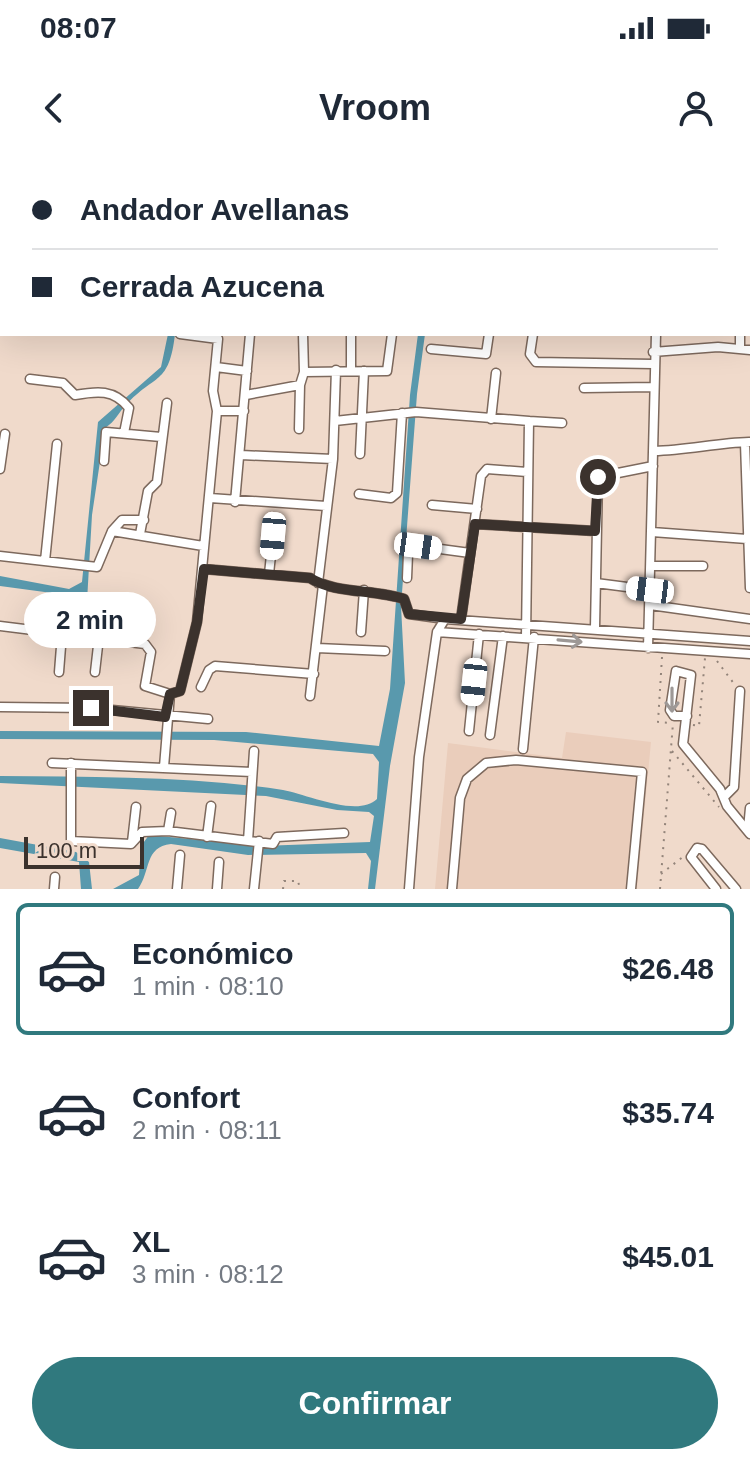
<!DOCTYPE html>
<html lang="es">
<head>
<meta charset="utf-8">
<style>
  :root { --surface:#fff; --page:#f6f6f7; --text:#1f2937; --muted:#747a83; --line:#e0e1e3; --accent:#30797e }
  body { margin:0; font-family:Helvetica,sans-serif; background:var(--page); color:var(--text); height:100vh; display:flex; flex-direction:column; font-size:30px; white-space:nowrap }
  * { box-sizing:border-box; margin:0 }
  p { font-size:26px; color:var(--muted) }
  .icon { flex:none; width:44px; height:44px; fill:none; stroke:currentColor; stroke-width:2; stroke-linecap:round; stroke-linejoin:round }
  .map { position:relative; height:729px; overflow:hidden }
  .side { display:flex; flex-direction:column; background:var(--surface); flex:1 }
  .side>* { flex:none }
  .guide { position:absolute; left:0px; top:0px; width:750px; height:176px; box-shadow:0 8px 32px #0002; display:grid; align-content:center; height:176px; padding:0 32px; background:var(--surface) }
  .scale { position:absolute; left:24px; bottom:20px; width:120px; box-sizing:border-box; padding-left:8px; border:4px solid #3b322d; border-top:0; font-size:22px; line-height:28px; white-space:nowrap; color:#3b322d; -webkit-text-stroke:6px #f0dacb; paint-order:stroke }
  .end { position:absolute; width:36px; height:36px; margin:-18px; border:10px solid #3b322d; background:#fff; box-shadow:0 0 0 4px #fff }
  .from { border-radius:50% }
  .bubble { position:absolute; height:56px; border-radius:28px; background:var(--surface); box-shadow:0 8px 32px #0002; font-size:26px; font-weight:800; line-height:56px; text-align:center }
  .car { position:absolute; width:24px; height:48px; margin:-24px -12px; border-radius:10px; box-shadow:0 0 6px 2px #0007; background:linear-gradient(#fff 24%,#345 0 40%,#fff 0 76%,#345 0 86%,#fff 0) }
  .guide b { display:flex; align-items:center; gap:28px; height:76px; font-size:30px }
  .guide b+b { border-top:2px solid var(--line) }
  .guide i { width:20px; height:20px; background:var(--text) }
  ul { padding:14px 0 0; list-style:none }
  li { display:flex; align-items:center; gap:24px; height:132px; margin:0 16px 12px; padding:0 16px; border:4px solid transparent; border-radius:12px }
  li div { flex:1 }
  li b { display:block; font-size:30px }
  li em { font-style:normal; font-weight:800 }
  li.current { border-color:var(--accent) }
  li>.icon { width:72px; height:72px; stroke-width:1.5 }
  .primary-button { display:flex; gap:16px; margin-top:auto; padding:16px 32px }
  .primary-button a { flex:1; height:92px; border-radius:48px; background:var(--accent); color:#fff; font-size:32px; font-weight:800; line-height:92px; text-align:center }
  .status { display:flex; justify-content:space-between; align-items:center; height:56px; padding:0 40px; background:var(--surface); direction:ltr }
  .status svg { height:22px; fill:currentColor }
  header { display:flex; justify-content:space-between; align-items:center; height:104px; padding:0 32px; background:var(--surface); font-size:36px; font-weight:800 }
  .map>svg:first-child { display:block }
  .built { fill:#eacdbb }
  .water { fill:#5999ad }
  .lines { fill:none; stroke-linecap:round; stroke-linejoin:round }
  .minor-casing { stroke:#7d695d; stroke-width:11 }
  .path { stroke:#93847a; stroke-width:2; stroke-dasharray:2 6; stroke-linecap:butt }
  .minor { stroke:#fff; stroke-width:8 }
  .oneway { stroke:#9d9896 }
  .route { stroke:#3b322d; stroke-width:10 }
</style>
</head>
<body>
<div class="status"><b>08:07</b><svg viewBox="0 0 49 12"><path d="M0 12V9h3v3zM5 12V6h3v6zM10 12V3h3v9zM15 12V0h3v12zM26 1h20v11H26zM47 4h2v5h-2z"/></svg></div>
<header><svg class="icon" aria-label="back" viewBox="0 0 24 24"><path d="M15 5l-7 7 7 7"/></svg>Vroom<svg class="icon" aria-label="person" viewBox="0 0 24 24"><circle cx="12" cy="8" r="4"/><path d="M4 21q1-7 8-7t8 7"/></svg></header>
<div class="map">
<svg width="750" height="729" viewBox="0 0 750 729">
  <rect width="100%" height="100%" fill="#f0dacb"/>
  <!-- built -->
  <path class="built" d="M566,572L651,582L637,729H435L448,583L562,598Z"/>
  <!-- water -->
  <path class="water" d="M168,174H175C169,226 155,213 126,245C117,254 116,261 105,268L92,355L87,441L76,444L52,433L0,426V416L69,429L82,422L98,262L161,207Z
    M418,174H425L417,234L401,446L405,523L390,606L375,729H368L371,701L366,693L248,695L171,684C144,687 151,711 138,729H113L139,715L141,686L149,675L261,686L370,682L374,656L369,652L337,650L266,636L0,623V616C93,617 191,616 283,630C306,634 358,658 377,639L379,602L373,594L214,580L0,579V571L246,572L379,586L390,529L410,235Z
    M0,678L76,692L89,702L92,729H81L79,702L0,688Z"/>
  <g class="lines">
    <defs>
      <path id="minor" d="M672,0V2
        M303,2L304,0
        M350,2V0
        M379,2L380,0
        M503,2L504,0
        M581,2L582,0
        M748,93H750
        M303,174L304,212
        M351,174V211
        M533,174L530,194L536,202L653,204
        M431,189L486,194L489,174
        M740,189V174
        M653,192L718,187L750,190
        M216,207L247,211
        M30,219L63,223L75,235C97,231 114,229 129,248L124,273
        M584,228L653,227
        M246,235L300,225L304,212L387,211L392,174
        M217,251H244
        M491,259L496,213
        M335,261L416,252L529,261L526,477
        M529,261L562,263
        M299,269L300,225
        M745,283L750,428
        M654,291C687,290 717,283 749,282
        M360,294L364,211
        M241,295L333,299
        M104,301L106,272L161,277
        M0,309L5,274
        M359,334L391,338L397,333L402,253
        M210,338L326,346
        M235,342L250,174
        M432,345L477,349
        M475,364L595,371
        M112,371L122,360H144
        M652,372L747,379
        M140,374L148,331L157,322L167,243
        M0,396L97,407L112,371L203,386
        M45,401L57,284
        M650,406H703
        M204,409L310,418C335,434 375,429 404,439L409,454L445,459L750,481
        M269,414L273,376
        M407,418L408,394L418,386L470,393
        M318,423L333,299L336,210
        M596,423L650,430
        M650,445L750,459
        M461,459L481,316L487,309L527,312
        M0,466L145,484L151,492L145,526L170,534
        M595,468L598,317L653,306
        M361,472L364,430
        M437,472L750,494
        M317,488L385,491
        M648,488L656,174
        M59,512L62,474
        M95,512L99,477
        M201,527L209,510L215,506L314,514
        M170,534L180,531L197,462L217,251L213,231L218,179L180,174
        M310,536L323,425
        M0,547L91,548L208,559
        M687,556H674L670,550L676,511L691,515L683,584L720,629L727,646L750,674
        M469,571L479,474
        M490,575L503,476
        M523,589L534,477
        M52,603L252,612
        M71,603V681L131,684L142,672L168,671L273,684L277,677L344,673
        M164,607L170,534
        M724,637L734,627L740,531
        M748,669L750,648
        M168,671L171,653
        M207,677L211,646
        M248,681L254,591
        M132,682L136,647
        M54,729L55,717
        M177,729L180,695
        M217,729L219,702
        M254,729L259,681
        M409,729L419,597L437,472L445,459
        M452,729L460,638L467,619L486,603L516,600L642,612L631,729
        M716,729L691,697L697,688L702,689L736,729"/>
    </defs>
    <!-- minor casing -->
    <use href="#minor" class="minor-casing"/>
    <!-- path -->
    <path class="path" d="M662,497L658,562L671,563
      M717,501L735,525
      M693,565L699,566L705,498
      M672,591L719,647
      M661,714L684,696
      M283,729L284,721H298L300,729
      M660,729L673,563"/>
    <!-- minor -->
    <use href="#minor" class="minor"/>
  </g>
  <!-- one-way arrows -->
  <defs><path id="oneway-shaft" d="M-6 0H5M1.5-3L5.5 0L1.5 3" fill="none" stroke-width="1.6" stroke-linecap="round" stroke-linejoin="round" transform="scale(2)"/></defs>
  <g class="oneway">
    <use href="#oneway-shaft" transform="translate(570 481) rotate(5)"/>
    <use href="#oneway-shaft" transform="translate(672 540) rotate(90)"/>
  </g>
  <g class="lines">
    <!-- route -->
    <path class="route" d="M91,548L165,557L170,534L180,531L182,523L197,462L204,409L310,418C335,434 375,429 404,439L409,454L461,459L475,364L595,371L598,317"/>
  </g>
</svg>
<div class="scale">100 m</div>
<i class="end from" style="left:598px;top:317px"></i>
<i class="end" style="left:91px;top:548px"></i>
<div class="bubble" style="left:24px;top:432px;width:132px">2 min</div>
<i class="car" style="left:273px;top:376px;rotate:185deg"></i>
<i class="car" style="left:418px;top:386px;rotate:98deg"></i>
<i class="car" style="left:650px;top:430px;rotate:277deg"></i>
<i class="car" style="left:474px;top:522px;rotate:186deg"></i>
<div class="guide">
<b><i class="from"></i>Andador Avellanas</b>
<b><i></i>Cerrada Azucena</b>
</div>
</div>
<section class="side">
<ul>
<li class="current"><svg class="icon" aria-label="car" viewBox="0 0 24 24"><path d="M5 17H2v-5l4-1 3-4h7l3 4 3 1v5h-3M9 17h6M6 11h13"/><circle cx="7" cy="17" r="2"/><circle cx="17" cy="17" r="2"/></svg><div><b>Económico</b><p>1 min · 08:10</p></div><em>$26.48</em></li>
<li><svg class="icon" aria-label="car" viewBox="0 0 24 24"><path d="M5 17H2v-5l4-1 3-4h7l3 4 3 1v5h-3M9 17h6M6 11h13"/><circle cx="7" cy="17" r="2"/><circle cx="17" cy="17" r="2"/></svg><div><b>Confort</b><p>2 min · 08:11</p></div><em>$35.74</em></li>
<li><svg class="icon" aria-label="car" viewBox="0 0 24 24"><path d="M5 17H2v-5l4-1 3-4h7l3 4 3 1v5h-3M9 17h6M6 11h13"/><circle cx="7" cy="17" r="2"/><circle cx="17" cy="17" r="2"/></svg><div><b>XL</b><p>3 min · 08:12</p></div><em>$45.01</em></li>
</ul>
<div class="primary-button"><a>Confirmar</a></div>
</section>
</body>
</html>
